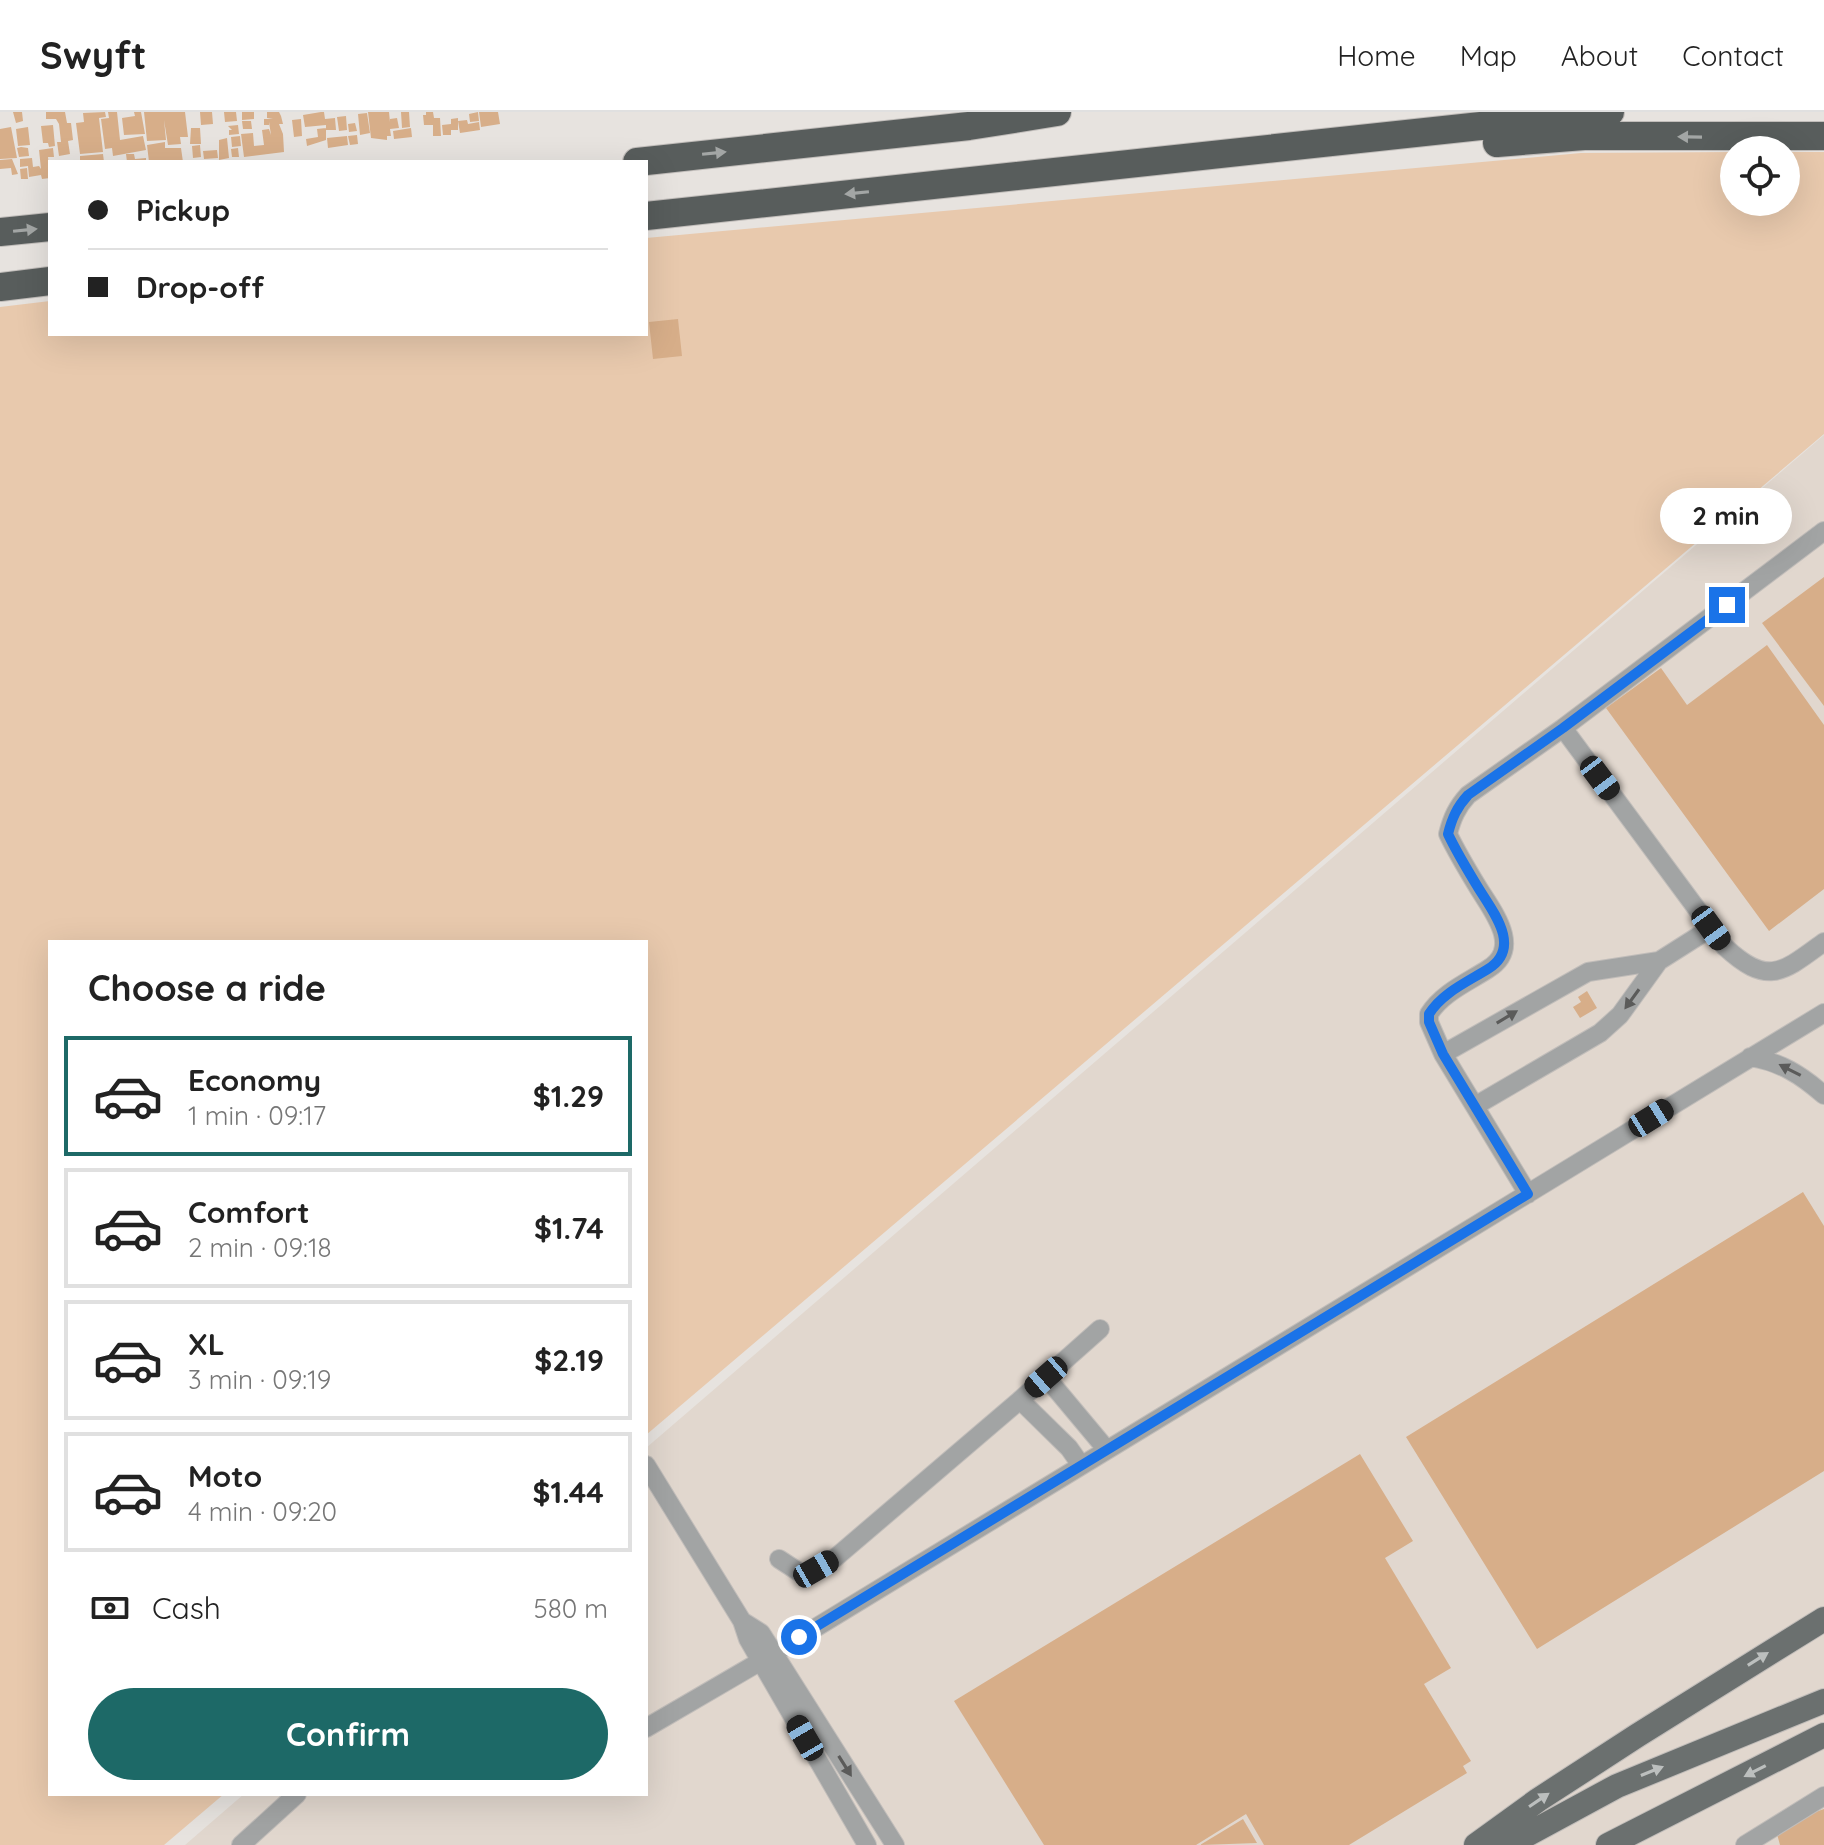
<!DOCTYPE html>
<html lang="en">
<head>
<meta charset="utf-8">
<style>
  :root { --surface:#fff; --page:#f2f2f2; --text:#222; --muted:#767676; --line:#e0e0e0; --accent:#1d6967 }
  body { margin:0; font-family:Quicksand,sans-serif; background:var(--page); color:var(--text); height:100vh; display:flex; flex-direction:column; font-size:30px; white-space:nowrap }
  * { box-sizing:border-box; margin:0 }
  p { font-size:26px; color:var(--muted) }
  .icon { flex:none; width:44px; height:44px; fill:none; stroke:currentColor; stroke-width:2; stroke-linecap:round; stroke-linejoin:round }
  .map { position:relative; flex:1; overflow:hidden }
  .sheet { position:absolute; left:48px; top:828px; width:600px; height:856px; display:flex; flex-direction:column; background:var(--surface); border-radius:0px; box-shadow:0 8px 32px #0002 }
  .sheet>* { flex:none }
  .guide { position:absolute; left:48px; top:48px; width:600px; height:176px; border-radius:0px; box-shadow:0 8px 32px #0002; display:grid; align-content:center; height:176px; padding:0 40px; background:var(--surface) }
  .controls { position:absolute; left:1720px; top:24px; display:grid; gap:16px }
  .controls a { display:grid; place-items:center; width:80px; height:80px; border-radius:50%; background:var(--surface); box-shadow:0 8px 32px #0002; font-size:40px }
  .end { position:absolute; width:36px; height:36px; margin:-18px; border:10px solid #1a73e8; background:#fff; box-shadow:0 0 0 4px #fff }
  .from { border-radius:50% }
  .bubble { position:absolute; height:56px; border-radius:28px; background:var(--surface); box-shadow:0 8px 32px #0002; font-size:26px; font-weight:700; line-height:56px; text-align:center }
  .car { position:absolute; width:24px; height:48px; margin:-24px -12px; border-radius:10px; box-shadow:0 0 6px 2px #0007; background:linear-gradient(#222 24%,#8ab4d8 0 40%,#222 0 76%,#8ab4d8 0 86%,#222 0) }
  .guide b { display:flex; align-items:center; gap:28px; height:76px; font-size:30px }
  .guide b+b { border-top:2px solid var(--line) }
  .guide i { width:20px; height:20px; background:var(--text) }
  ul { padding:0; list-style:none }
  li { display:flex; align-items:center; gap:24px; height:120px; margin:0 16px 12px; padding:0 24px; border:4px solid var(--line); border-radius:0px }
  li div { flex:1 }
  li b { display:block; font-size:30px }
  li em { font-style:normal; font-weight:700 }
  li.current { border-color:var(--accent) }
  li>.icon { width:72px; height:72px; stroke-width:1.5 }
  h2 { padding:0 40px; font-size:36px; line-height:96px }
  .pay { display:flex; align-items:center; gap:20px; height:88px; padding:0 40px; font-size:30px }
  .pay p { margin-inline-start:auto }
  .button { display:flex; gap:16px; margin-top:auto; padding:16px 40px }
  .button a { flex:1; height:92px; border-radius:48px; background:var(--accent); color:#fff; font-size:32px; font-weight:700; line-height:92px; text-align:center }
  header { display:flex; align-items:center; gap:48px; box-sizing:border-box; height:112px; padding:0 40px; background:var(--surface); border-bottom:2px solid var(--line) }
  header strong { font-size:38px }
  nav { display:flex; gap:44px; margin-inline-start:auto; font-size:28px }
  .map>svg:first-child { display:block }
  .built { fill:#e1d7ce }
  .green { fill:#e8c9ad }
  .building { fill:#d7ae89 }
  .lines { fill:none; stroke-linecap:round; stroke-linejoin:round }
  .minor-casing { stroke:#c1bdba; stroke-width:20 }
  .major-casing { stroke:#c1bdba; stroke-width:26 }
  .highway-casing { stroke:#c1bdba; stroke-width:30 }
  .minor { stroke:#a2a4a4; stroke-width:18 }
  .major { stroke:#6b706f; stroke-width:24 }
  .highway { stroke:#585d5c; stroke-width:28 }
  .oneway { fill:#a3a6a5 }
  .oneway2 { fill:#5b5b5a }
  .oneway3 { fill:#bcbfbe }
  .route { stroke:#1a73e8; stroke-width:10 }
</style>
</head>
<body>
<header>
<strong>Swyft</strong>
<nav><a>Home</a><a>Map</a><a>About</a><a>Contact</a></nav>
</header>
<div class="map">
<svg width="1824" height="1733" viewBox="0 0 1824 1733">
  <rect width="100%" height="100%" fill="#e7e3df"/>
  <!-- built -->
  <path class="built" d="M1824,323V1733H185L244,1682H646V1336Z"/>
  <!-- green -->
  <path class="green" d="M1734,40V90H1786V40H1824V322L646,1323V830H50V1682H224L164,1733H0V195L50,189V222H646V126L1581,41Z"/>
  <!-- building -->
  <path class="building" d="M13,0H22L23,9L16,11Z
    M46,0H65L67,11H71L73,28L68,29L70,42L59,44L57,30H61L59,12L56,7H46Z
    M105,0L106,5L99,6L103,40L80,42L76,11L84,10L83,1Z
    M108,0H117L120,28L143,24L146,38L113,44L112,36L105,37L101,7L109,6Z
    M134,0H141L145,22L124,23L122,6L135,4Z
    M144,0H185L188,25H180L181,32L168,33L164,8L166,28L147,29Z
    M200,0H212L213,12L201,13Z
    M224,0H236L237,9L225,10Z
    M242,0H254V7L242,8Z
    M267,0H279L281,4L283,12H279L283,22L284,40L244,45L241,22L253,21L254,34L264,33L262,18L269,17L271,23L269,10V13H264V7H273L267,6Z
    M321,0H324L325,7L335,6L336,18H326V13L305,15L303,3Z
    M368,0H389L390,10V7L397,6L399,16L390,17L391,24H387V28L371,26Z
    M401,0H409L410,15L402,16Z
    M426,0H433L434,6H440L441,24H433V13H424L423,3H426Z
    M478,0L479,9L470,10L469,2Z
    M479,0H498L500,12L481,15Z
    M367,1L370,21L360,23L358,2Z
    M346,4L347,18L339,19L337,5Z
    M458,6V18H451V23H443L442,13L451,12V7Z
    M301,7L302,24L294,25L292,8Z
    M467,8L468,12L479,10L480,18L460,21L458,9Z
    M242,9H251L252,17H243Z
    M355,11L357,19L349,20L348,12Z
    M53,13L55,34L49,35L48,31H43L41,14Z
    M238,13L239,22L229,23V18H232L228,14Z
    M11,15L17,46L0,47V17Z
    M28,15L30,33L18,34L16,17Z
    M191,16H200L201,32H190Z
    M326,16V28L307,34L306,27L318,25L317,17Z
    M411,16L412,25L394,27L393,19Z
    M357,23L358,32L350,33L348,24Z
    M240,24L241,34L232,35L231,25Z
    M347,24L348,33L328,36L327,26Z
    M227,26L229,46L219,48V28Z
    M165,30V36H181L183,50H149L147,33Z
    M200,33L201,45L193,46L192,34Z
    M21,35L28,36L29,44L19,45L17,36Z
    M53,36L54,45H48L50,66L42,67L41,63L29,65L28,54L20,55V47L32,46L33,55L39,54L41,57L39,38Z
    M238,36L239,45H232L231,37Z
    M217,38L218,46L204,47L203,39Z
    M103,42L104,50H80V44Z
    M126,42H134L135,47L146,46V50H127Z
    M12,47L18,62L12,63L11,56L0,57V48Z
    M27,56L28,67H21L20,57Z
    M678,207L682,244L653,247L649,210Z
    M1824,465V594L1762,511Z
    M1767,533L1824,613V777L1769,819L1606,596L1661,556L1687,593Z
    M1587,879L1597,896L1580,906L1573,895L1581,890L1578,885Z
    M1803,1080L1824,1114V1359L1537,1537L1406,1325Z
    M1360,1342L1413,1429L1385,1446L1451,1556L1424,1572L1471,1649L1463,1654L1467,1661L1349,1733H1264L1246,1702L1196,1733H1044L954,1589Z
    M1824,1697V1733H1780L1777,1722L1807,1703Z
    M1243,1707L1257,1731L1200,1733Z"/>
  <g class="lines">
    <defs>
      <path id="minor" d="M1563,616L1725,835C1768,875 1783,860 1824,830
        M1443,942L1588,860L1659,849
        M1750,945C1781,950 1801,963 1824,983
        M1475,994L1600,921L1620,903L1659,849L1711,816
        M1528,1082L1443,942L1429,910V902C1442,881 1468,870 1488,857C1522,836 1494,801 1479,777C1468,759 1457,741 1448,722C1452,706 1457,695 1468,683L1563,616L1824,419
        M1046,1265L1107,1338
        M646,1353L742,1509L748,1527L867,1733
        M1081,1353L1069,1336L1020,1288L1100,1217
        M779,1447L802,1462L835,1446L1020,1288
        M742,1509L761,1521L895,1733
        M646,1616L761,1549L1824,901
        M241,1733L297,1682
        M1745,1733L1824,1684"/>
      <path id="major" d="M1476,1733L1538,1688L1638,1623L1824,1507
        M1508,1733L1617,1674L1824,1589
        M1608,1733L1824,1623"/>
      <path id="highway" d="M1497,31L1584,24H1824
        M637,50L969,14L1057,0
        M646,104L1610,0
        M0,120L50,115
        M0,175L50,169"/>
    </defs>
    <!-- minor casing -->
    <use href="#minor" class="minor-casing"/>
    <!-- major casing -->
    <use href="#major" class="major-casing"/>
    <!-- highway casing -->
    <use href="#highway" class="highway-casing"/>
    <!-- minor -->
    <use href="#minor" class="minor"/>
    <!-- major -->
    <use href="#major" class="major"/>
    <!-- highway -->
    <use href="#highway" class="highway"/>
  </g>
  <!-- one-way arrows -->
  <defs><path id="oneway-solid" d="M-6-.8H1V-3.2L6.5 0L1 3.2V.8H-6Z" transform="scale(2)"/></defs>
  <g class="oneway">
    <use href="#oneway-solid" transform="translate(1690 25) rotate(-179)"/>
    <use href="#oneway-solid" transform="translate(714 41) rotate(-6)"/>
    <use href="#oneway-solid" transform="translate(857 81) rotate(174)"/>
    <use href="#oneway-solid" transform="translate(25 118) rotate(-6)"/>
  </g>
  <g class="oneway2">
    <use href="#oneway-solid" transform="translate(1632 887) rotate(126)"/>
    <use href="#oneway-solid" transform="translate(1507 905) rotate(-31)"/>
    <use href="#oneway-solid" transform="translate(1790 958) rotate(-153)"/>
    <use href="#oneway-solid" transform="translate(845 1654) rotate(58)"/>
  </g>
  <g class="oneway3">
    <use href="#oneway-solid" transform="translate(1758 1547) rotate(-32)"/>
    <use href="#oneway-solid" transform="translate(1652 1659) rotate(-22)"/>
    <use href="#oneway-solid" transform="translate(1755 1659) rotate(153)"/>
    <use href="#oneway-solid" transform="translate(1539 1688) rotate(-34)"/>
  </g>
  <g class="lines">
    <!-- route -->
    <path class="route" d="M799,1525L1528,1082L1443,942L1429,910V902C1442,881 1467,870 1488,857C1522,836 1494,801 1479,777C1468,759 1457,741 1448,722C1452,706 1457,695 1468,683L1563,616L1727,493"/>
  </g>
</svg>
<div class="controls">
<a><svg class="icon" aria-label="locate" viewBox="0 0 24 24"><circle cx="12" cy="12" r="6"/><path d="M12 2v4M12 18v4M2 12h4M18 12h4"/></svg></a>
</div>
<i class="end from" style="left:799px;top:1525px"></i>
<i class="end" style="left:1727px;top:493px"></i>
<div class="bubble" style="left:1660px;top:376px;width:132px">2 min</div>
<i class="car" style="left:1600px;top:666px;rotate:143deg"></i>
<i class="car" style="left:1711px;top:816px;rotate:144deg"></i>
<i class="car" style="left:1651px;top:1006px;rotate:58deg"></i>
<i class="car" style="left:1046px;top:1265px;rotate:229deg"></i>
<i class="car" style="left:816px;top:1457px;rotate:60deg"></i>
<i class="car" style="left:805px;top:1626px;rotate:330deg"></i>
<div class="guide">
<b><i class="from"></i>Pickup</b>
<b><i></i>Drop-off</b>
</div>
<section class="sheet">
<h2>Choose a ride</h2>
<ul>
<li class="current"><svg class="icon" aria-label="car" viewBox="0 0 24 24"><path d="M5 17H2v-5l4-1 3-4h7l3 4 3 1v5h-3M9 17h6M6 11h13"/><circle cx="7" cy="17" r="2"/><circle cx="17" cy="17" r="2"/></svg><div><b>Economy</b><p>1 min · 09:17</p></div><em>$1.29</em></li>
<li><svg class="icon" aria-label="car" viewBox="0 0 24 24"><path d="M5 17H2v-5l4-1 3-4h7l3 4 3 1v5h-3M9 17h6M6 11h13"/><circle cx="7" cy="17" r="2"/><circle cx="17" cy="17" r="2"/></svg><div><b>Comfort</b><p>2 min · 09:18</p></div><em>$1.74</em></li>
<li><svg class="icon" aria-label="car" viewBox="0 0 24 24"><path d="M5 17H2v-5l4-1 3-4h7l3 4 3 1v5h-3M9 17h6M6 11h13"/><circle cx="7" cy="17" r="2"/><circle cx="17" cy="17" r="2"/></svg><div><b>XL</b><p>3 min · 09:19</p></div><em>$2.19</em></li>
<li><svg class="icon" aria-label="car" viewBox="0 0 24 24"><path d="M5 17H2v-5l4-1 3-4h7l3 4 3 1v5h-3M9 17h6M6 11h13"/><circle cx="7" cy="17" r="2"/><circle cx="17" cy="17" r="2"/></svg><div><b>Moto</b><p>4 min · 09:20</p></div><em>$1.44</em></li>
</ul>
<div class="pay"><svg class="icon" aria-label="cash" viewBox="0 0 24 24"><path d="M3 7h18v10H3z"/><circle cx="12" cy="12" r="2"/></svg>Cash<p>580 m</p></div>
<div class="button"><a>Confirm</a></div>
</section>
</div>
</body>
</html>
